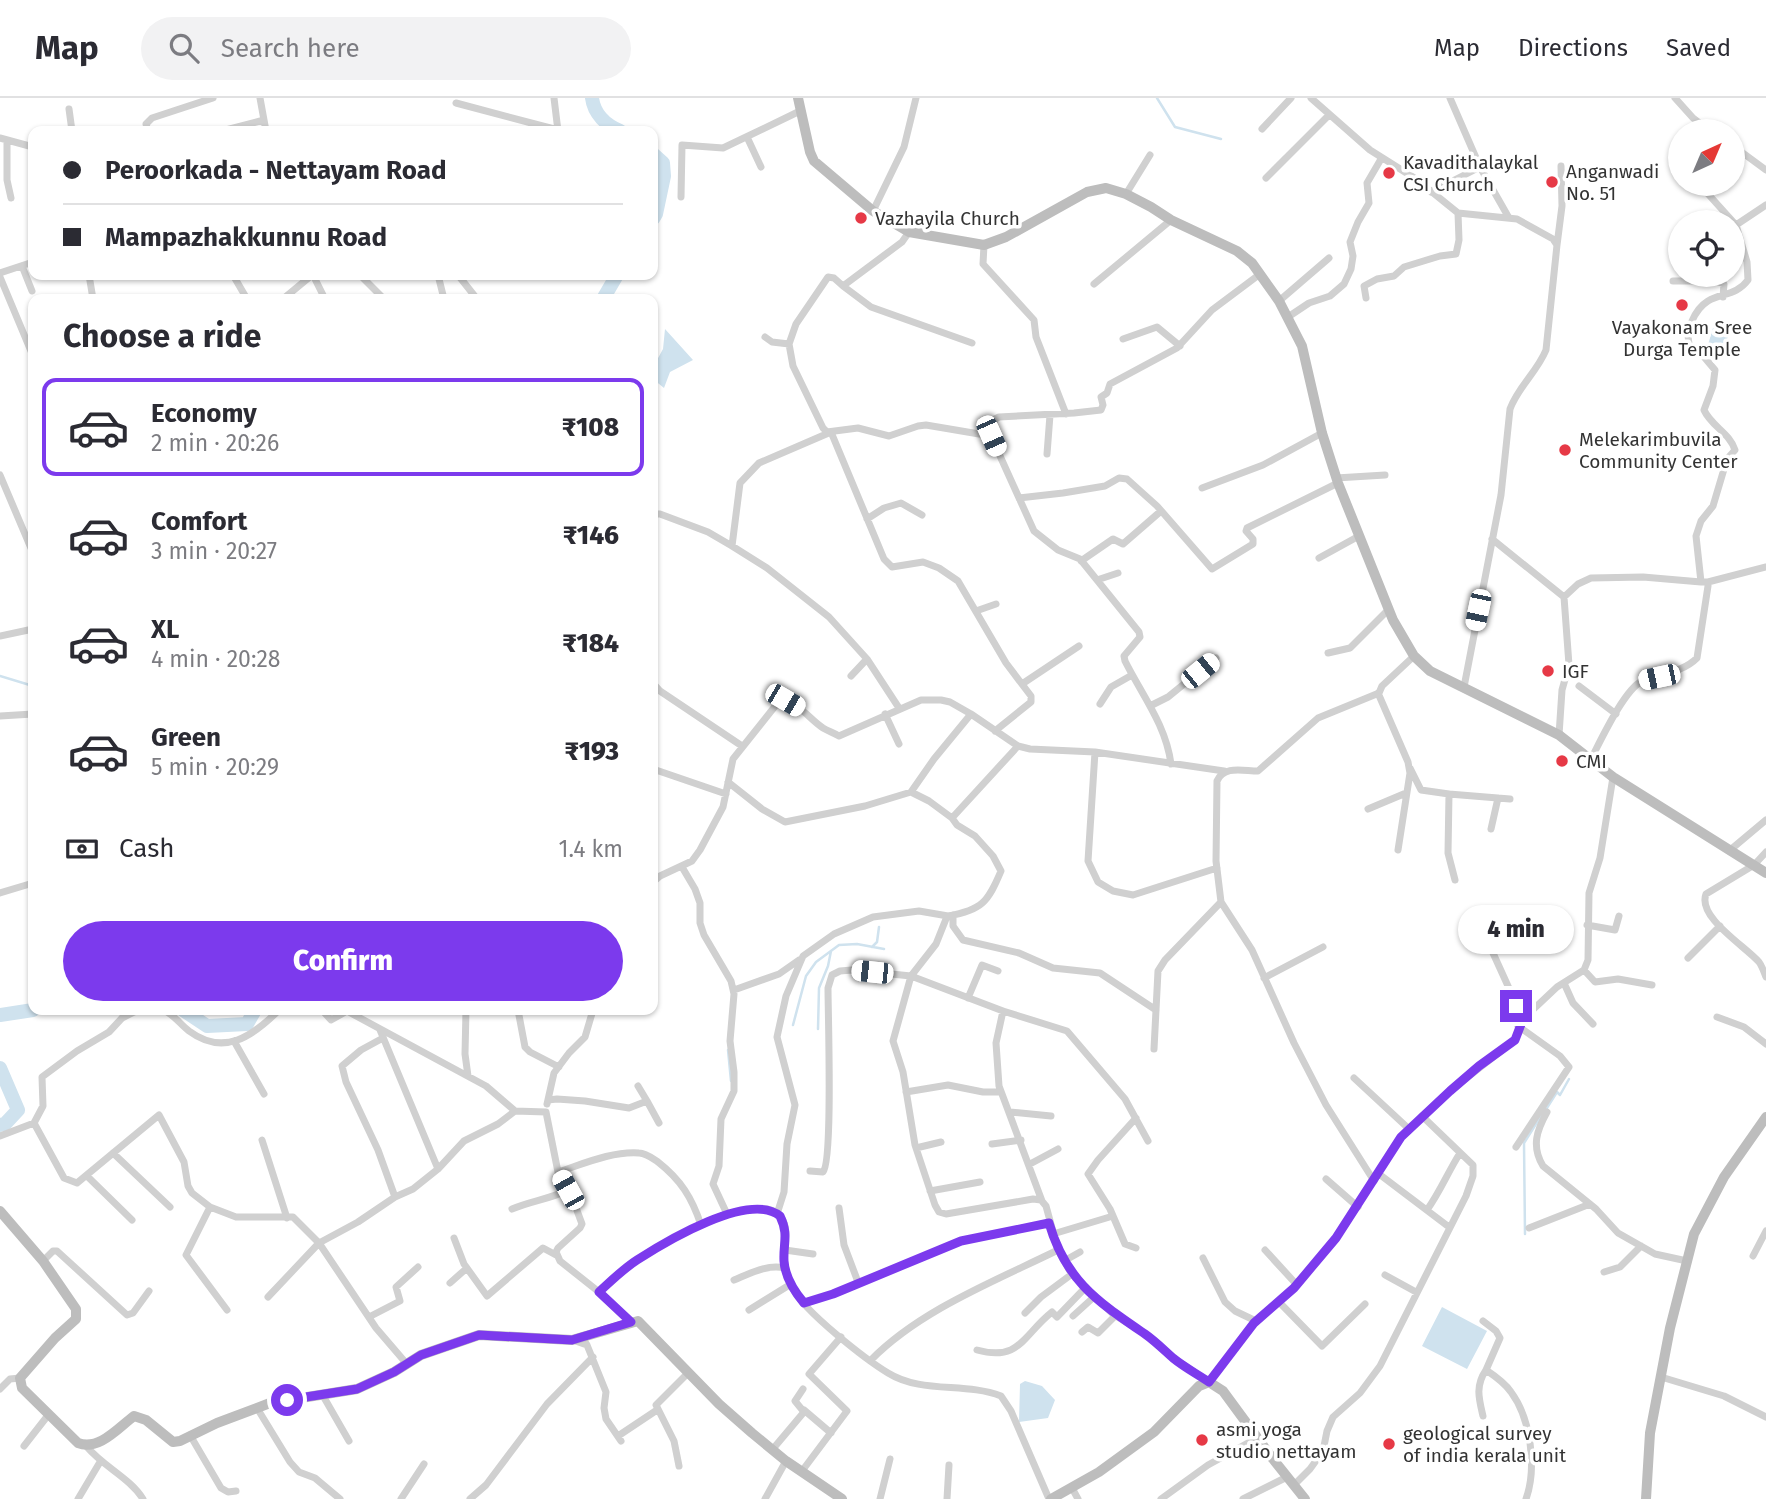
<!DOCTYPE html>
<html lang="en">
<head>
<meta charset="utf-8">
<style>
  :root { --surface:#fff; --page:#f2f2f3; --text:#2b2b33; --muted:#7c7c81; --line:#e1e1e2; --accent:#7c3aed }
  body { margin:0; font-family:"Fira Sans",sans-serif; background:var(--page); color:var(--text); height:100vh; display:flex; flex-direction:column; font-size:26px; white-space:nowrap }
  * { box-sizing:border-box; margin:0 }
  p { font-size:23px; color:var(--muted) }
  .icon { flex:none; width:38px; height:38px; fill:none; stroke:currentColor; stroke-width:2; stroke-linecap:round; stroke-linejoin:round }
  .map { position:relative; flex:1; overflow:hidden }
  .drawer { position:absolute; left:28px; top:196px; width:630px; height:721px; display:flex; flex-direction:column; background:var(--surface); border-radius:14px; box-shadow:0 2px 5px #0004 }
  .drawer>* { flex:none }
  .guide { position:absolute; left:28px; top:28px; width:630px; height:154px; border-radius:14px; box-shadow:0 2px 5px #0004; display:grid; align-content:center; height:154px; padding:0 35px; background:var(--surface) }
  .needle { width:46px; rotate:44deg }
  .fabs { position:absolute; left:1668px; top:21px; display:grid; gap:14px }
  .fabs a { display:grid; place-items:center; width:77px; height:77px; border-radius:50%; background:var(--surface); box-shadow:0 2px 5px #0004; font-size:35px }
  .end { position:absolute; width:32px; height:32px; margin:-16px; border:9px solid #7c3aed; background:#fff; box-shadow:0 0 0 4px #fff }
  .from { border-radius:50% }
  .bubble { position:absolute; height:49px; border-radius:24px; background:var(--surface); box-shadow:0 2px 5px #0004; font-size:23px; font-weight:800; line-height:49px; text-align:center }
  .car { position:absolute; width:21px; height:42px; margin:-21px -10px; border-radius:9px; box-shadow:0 0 5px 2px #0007; background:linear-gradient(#fff 24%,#345 0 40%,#fff 0 76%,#345 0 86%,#fff 0) }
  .guide b { display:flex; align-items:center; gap:24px; height:66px; font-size:26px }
  .guide b+b { border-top:2px solid var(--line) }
  .guide i { width:18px; height:18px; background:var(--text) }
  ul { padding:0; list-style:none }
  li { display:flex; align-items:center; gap:21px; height:98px; margin:0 14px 10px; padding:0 21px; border:4px solid transparent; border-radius:14px }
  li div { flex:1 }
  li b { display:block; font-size:26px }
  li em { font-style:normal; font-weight:800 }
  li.current { border-color:var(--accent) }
  li>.icon { width:63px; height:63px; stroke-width:1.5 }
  h2 { padding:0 35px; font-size:32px; line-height:84px }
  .pay { display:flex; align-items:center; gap:18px; height:77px; padding:0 35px; font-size:26px }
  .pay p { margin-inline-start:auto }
  .action { display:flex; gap:14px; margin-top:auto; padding:14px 35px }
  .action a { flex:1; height:80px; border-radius:42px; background:var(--accent); color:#fff; font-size:28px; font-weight:800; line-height:80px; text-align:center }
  header { display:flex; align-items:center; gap:42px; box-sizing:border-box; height:98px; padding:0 35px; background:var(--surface); border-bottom:2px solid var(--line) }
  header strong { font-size:33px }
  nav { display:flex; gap:38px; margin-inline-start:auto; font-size:24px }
  .search { width:490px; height:63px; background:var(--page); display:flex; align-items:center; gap:18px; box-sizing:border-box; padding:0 24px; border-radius:38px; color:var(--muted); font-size:26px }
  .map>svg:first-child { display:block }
  .water { fill:#cfe2ee }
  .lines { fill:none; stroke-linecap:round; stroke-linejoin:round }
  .stream { stroke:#cfe2ee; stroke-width:2.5 }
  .river { stroke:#cfe2ee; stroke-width:14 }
  .street { stroke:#d0d0d0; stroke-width:7 }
  .secondary { stroke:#bdbdbd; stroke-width:10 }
  .route { stroke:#7c3aed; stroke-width:9 }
  .poi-dot { fill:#e63946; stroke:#fff; stroke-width:2.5 }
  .labels { text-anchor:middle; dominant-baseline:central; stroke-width:7; stroke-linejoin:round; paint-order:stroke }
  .poi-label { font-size:19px; fill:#333; stroke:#fff; text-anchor:start }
</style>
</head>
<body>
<header>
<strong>Map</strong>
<div class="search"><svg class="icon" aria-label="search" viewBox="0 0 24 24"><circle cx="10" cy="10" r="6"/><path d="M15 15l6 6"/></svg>Search here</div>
<nav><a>Map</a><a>Directions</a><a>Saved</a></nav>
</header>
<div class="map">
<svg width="1766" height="1401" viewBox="0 0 1766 1401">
  <rect width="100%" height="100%" fill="#fff"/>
  <!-- water -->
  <path class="water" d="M1713,230L1729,235L1723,255L1707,250Z
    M665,231L693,262L670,274L664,290L653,281L657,262L663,251Z
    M1442,1209L1487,1233L1467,1271L1422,1248Z
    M1025,1283L1042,1288L1055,1302L1048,1320L1019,1324L1020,1286Z"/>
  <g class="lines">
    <!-- stream -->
    <path class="stream" d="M1157,0L1175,29L1221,41
      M0,578L33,588
      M872,849L877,844L879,829
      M793,927L806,878L816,864L839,847L857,846L884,851
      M818,931L819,890L828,868L831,853
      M728,952L731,983
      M1545,1013L1557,994L1560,997L1569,981
      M1525,1136L1524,1045L1541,1018"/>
    <!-- river -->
    <path class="river" d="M592,0C594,16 606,27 620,33
      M653,56L663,65L664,78L656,116L653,121
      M603,201L617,177
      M183,912L207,928L247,926L255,912
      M0,917L33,912
      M0,970L18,1012L5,1026L0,1027"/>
    <!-- street -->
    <path class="street" d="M260,0L266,33
      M554,0L558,33
      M1311,0L1370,52L1416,81L1458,115L1517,121L1553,141L1557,147L1546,252C1537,274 1518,289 1510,311L1501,397L1464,589
      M1450,0L1480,69L1509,120
      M1675,0L1693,20L1710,33
      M456,5L558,32
      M69,11L72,33
      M1262,31L1291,0
      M148,33L146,26L152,20L213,0
      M222,33L264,22
      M747,39L761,69
      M0,40L33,49
      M7,42V82L11,100
      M1732,47L1766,72
      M1266,80L1329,17
      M1699,86L1736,127
      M1431,94L1480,69
      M1126,96L1150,57
      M681,99L682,47L723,50L800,13
      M873,113L904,49L916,0
      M909,134L902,144L843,188L834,180L828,179L796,226L789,246L793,268L823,330L827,334L858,330L889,338L918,328L926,327L991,338L995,321L999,319L1074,315L1101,312L1103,307L1101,299L1107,295L1110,286L1177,250L1212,212L1260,176
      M914,134L934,116
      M984,147L983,166L1034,222L1036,239L1066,316
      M1557,147L1562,108L1561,68
      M22,168L32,193
      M0,175L33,164
      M89,177L93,201
      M233,177L247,201
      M313,177L325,201
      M360,177L384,201
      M438,177L444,201
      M458,177L477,201
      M0,179L33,258
      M1673,183H1716L1724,186L1723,199
      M1094,186L1171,122
      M843,188L871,209L972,245
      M1366,200L1364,188L1377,181L1394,178L1404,169L1440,158L1456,156L1459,142L1458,115
      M283,201L312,177
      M1279,203L1329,160
      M1288,219L1309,205L1330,198L1344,186L1351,171L1353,158L1350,144L1358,124L1369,105L1367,85L1381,61
      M765,239L772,244L789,246
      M1123,241L1157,229L1180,248
      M991,338L1034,433L1058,452L1080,461L1139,534L1140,539L1124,558L1125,563C1142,597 1166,627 1171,666
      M1047,356L1050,317
      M0,377L33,455
      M1336,380L1385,377
      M1202,390L1263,367L1322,335
      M1019,400L1063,395L1105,388L1119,380L1127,381L1157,408L1212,471L1253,446V441L1246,433L1247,430L1338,385
      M653,416H660L708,434L732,448L767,470L829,519L867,561L899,610
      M867,421L884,410L901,405L922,417
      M1492,441L1564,499
      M732,448L740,385L759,365L831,334L884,461L892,469L923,464L939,470L958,483L1006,565L1031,598V604L995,633
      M1319,460L1359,438
      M1081,463L1113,441L1123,446L1161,413
      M1097,482L1118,475
      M1708,484L1766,469
      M976,513L996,506
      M0,538L33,531
      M1328,555L1350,550L1389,511
      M851,578L867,561
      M653,585L660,593L742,648
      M1022,586L1079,548
      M1579,588L1616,616
      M1378,595L1408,664L1410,675L1398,752
      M1100,606L1111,589L1132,577
      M1150,608L1168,599L1216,560
      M885,616L899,646
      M0,618L33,616
      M1559,637L1562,592L1569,567L1564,499L1578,486L1591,480L1643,479L1701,484L1696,438L1701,423L1713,408L1727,361L1735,352C1730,335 1711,328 1704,312L1713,288L1715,272L1699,253L1690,248C1684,234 1695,211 1708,203C1722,195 1737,197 1748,182L1747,164L1736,127L1766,107
      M1095,654L1088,763L1098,784L1113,793L1133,797L1217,770
      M1591,661C1601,642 1624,592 1642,583C1661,575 1682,575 1697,560L1708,488V484H1701
      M1410,670L1421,692L1449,696L1448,755L1455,782
      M653,671L726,696
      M728,684L762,711L785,724L865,708L911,694L929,703L952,720L957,727L975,738L993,758L1001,773C988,804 982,812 948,818L946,821L936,846L911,878L893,943L903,974L915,1047L935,1107L939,1114L946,1116L1033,1101L1041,1102L1046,1108L1058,1152L1071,1175L1113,1216L1147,1237L1176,1262L1209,1284L1254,1225L1294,1190L1336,1140L1401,1039L1450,993L1515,942L1523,921L1557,889L1584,872L1588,862L1589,795L1600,760L1613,679
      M911,694L934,661L971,616
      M1449,696L1510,701
      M1368,711L1406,695
      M952,720L1018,648
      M1491,731L1498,700
      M1729,753L1766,722
      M1766,754L1754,767L1706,796C1697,819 1745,848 1759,864C1762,868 1764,874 1766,879
      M682,769L695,791L700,805V825L704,837L731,883L734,896L730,943L734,974V993L721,1021L719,1068L713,1086L727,1116
      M653,784L660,778L692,763L700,752L723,709L733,661L780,602C798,603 809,621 823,630C828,633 834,635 839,638L921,602H941L950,604L971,616L1018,648L1030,651L1095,654L1224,673
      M0,795L33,785
      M953,817V828L963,842L1019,855L1053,870L1100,875L1156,912
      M1478,822L1523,921
      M1587,827L1615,832L1619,818
      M1688,860L1720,828
      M1584,872L1595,884L1618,881L1652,887
      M1264,880L1323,849
      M1564,885L1573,905L1593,926
      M734,892L779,876L799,862
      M968,900L982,867L998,873
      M164,912C174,917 180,926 189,933C224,959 253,938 279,912
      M322,912L331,922L347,913L486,988L515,1013L546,1014L558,1074L572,1099L582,1126L580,1130L558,1150L556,1154L560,1163L599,1194L631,1224
      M466,912L465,956L468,978
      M518,912L525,949L530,954L559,969
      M1003,913L996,945L999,988L1042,1103
      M1717,919L1744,929L1766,946
      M380,932L438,1071L464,1043L498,1026L515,1013
      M383,940L361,952L342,968L346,984L378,1052L395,1099
      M234,943L264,996
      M1154,951L1158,873L1165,862L1221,804
      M1354,980L1409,1031
      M906,994L948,987L983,994H1001
      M548,1002L557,1001L585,1003L629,1010L647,1003L638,988
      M647,1003L659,1025
      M547,1006L554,975L569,955L585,939L593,912
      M1010,1014L1051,1018
      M1547,1014C1537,1032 1531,1048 1543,1068L1596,1111L1618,1135L1655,1156L1687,1163
      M1136,1020L1098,1062L1088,1076L1110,1111L1125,1146L1136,1150
      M34,1025L43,1008L42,979L77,953L109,934L122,920L138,912
      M0,1038L34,1025L64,1080L77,1085L159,1017L184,1064L188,1088L192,1095L210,1109L186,1157L227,1212
      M262,1042L287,1120
      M992,1046L1021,1042
      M1516,1049L1569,969L1560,958L1518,928
      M916,1050L941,1044
      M113,1055L170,1109
      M1030,1066L1058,1051
      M810,1073L823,1074C833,1063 828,916 828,890L832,877L840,873L852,872L911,878L1003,913L1067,933L1125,1001L1148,1043
      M558,1074C583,1066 612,1053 639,1055C646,1055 652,1060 658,1064C681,1082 692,1100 701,1127
      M1379,1076L1449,1129
      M87,1078L132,1122
      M1326,1081L1358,1109
      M1374,1083L1326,1007L1294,945L1252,852L1221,804L1216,763L1217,683C1224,667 1243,673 1258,673L1318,620L1379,595L1382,588L1414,558
      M930,1093L980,1084
      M210,1109L236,1119H293L319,1145L268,1199
      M839,1110L844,1147L858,1184
      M512,1111C531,1103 550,1101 568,1092
      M1427,1112C1440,1094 1448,1074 1460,1055
      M777,1116L784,1094L787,1046L795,1007L777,939L786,898L803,858L834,836L873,819L919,813L948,818
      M1529,1130L1590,1106
      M1053,1136L1113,1118
      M454,1140L464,1166L487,1198L543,1150L556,1157
      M785,1152L813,1156
      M1265,1152L1297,1187
      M1753,1158L1766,1133
      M1203,1160L1225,1204L1235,1213L1256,1223
      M43,1163L53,1153H57L127,1217L133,1215L149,1193
      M1064,1163L1080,1154
      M1604,1174L1620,1169L1641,1148
      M1385,1177L1416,1194
      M734,1182C751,1175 767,1166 785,1170
      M450,1185L467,1170
      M599,1194C611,1184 623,1171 636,1163C661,1146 749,1095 777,1115C793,1128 782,1150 784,1166C785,1174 789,1184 793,1191C805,1214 865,1261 888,1275C922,1296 965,1284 1001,1298L1011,1313L1049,1401
      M1279,1204L1322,1248L1365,1206
      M804,1205L833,1196L962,1143L1049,1125
      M749,1212L791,1186
      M1025,1215L1041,1199L1072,1176
      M1073,1218L1095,1198
      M369,1219L400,1203L396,1189L418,1169
      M1483,1223L1496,1233L1500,1240L1486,1272C1495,1278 1505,1285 1511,1294C1531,1321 1537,1370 1526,1401
      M1082,1234L1088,1229L1098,1235L1116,1217
      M573,1242L584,1246L585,1244L587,1247L606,1294L604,1310L606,1321L621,1343
      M977,1252C1020,1264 1023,1237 1052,1214L1057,1219L1086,1189
      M871,1262C920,1212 995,1183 1058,1152
      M406,1265L376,1230L319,1145L358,1124L395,1099L413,1091L438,1071
      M1661,1279L1724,1298L1766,1319
      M0,1291L10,1281L20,1280
      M322,1296L349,1343
      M257,1310L290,1364L299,1374L315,1380L340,1401
      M804,1312L831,1335
      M1483,1318C1479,1301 1475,1288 1486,1272
      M190,1337L221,1390L228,1394L236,1393
      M618,1338L657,1312
      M24,1348L49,1316
      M87,1349C104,1369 130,1380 143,1401
      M772,1352L804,1314L795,1303L803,1291
      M679,1368L674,1343L656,1307L689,1274
      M802,1373L847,1313L809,1276L841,1239
      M1294,1387L1310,1371L1323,1353L1327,1333L1333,1319L1360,1295L1380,1268L1466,1098L1473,1078V1067L1422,1018
      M1072,1390L1078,1401
      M78,1401L100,1364
      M401,1401L424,1366
      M470,1401L486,1387L547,1306L593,1259
      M765,1401L786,1363
      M880,1401L890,1361
      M947,1401L949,1367
      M1161,1401L1208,1367L1257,1340
      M1243,1401L1287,1379"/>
    <!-- secondary -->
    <path class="secondary" d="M798,0L810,54L814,63L873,113L909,134L984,147L1006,139L1087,94L1106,90L1126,96L1151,109L1171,122L1237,153L1252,165L1279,203L1302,248L1322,335L1338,385L1393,522L1414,558L1430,573L1559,637L1613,679L1766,775
      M0,1113L43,1163L76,1211V1221L55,1240L20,1280L22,1290L78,1345C99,1353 118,1330 134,1318L146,1322L173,1344L180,1343L217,1325L270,1305L357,1291L394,1274L421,1257L479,1237L572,1242L638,1223L719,1306L752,1335L786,1363L842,1401
      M1051,1401L1099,1374L1154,1334L1199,1288L1209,1284L1223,1293L1273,1361L1305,1401
      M1646,1401L1650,1335L1670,1230L1694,1136L1724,1079L1766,1019"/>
  </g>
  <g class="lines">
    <!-- route -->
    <path class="route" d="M287,1302L357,1291L394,1274L421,1257L479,1237L572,1242L631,1224L599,1194C611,1183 623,1171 637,1162C665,1144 749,1093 780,1118C789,1137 783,1145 784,1163C785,1179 794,1193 804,1205L833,1196L961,1143L1049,1125C1066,1183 1097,1203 1145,1236C1155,1243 1164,1252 1173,1260C1184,1269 1197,1276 1209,1284L1254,1225L1294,1190L1336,1140L1401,1039L1450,993L1479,968L1515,942L1523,921L1516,908"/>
  </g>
  <!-- markers -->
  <g class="poi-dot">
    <circle cx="1389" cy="75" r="7"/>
    <circle cx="1552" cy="84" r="7"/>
    <circle cx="861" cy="120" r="7"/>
    <circle cx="1682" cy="207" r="7"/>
    <circle cx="1565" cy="352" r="7"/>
    <circle cx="1548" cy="573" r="7"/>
    <circle cx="1562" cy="663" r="7"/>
    <circle cx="1202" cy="1342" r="7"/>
    <circle cx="1389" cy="1346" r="7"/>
  </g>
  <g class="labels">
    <!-- poi labels -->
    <g class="poi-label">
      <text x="1403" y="64">Kavadithalaykal<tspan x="1403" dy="22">CSI Church</tspan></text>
      <text x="1566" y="73">Anganwadi<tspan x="1566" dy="22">No. 51</tspan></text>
      <text x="875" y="120">Vazhayila Church</text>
      <text x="1682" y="229" text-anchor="middle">Vayakonam Sree<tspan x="1682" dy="22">Durga Temple</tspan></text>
      <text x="1579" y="341">Melekarimbuvila<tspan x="1579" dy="22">Community Center</tspan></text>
      <text x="1562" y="573">IGF</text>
      <text x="1576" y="663">CMI</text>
      <text x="1216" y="1331">asmi yoga<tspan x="1216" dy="22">studio nettayam</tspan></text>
      <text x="1403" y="1335">geological survey<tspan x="1403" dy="22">of india kerala unit</tspan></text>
    </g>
  </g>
</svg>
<div class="fabs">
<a><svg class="needle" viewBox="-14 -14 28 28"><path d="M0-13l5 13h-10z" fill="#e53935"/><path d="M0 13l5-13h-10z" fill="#7c7c81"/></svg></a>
<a><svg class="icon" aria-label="locate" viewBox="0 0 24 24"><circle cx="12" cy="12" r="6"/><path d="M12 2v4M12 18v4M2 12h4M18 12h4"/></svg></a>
</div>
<i class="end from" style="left:287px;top:1302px"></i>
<i class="end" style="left:1516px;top:908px"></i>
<div class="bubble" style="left:1458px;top:807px;width:116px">4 min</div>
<i class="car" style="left:991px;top:338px;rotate:156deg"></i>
<i class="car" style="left:1478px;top:512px;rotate:192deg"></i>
<i class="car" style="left:1200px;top:573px;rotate:51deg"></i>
<i class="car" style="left:1659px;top:579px;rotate:258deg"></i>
<i class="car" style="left:785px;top:602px;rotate:120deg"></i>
<i class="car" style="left:872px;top:874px;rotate:276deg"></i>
<i class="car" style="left:568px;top:1092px;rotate:331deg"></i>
<div class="guide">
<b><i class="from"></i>Peroorkada - Nettayam Road</b>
<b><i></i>Mampazhakkunnu Road</b>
</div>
<section class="drawer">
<h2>Choose a ride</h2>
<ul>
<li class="current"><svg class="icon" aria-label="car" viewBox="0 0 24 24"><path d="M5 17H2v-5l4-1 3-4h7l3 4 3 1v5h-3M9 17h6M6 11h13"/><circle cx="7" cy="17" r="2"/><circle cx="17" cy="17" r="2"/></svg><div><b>Economy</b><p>2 min · 20:26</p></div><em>₹108</em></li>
<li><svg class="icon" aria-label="car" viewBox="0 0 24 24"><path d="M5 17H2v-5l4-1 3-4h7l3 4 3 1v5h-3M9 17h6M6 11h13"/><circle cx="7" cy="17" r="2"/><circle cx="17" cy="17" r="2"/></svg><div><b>Comfort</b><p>3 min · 20:27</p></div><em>₹146</em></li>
<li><svg class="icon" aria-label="car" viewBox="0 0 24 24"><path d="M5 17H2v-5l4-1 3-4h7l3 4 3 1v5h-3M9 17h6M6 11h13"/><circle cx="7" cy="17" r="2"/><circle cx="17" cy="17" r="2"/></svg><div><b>XL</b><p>4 min · 20:28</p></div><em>₹184</em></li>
<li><svg class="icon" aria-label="car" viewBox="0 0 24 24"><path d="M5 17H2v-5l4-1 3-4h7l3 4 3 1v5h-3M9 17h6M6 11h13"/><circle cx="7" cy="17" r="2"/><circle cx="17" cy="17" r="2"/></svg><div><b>Green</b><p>5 min · 20:29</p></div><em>₹193</em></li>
</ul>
<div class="pay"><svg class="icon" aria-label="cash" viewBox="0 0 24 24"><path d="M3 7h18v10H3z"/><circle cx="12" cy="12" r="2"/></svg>Cash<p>1.4 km</p></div>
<div class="action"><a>Confirm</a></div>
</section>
</div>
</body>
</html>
